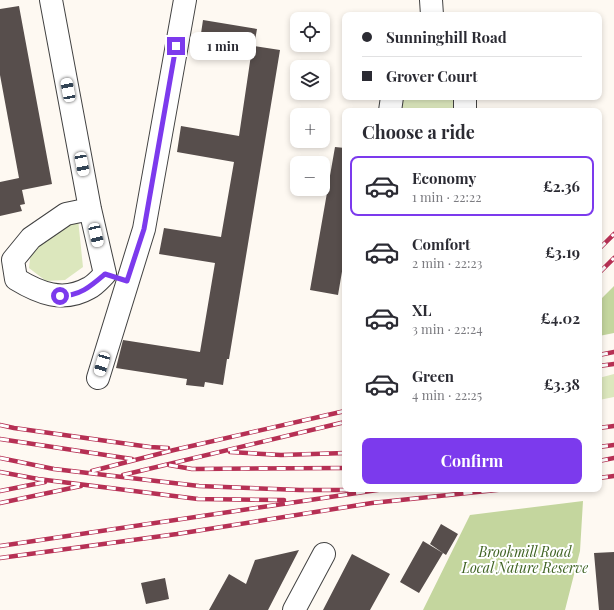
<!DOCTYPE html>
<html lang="en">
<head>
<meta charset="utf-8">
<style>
  :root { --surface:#fff; --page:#f7f7f7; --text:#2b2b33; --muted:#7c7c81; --line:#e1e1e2; --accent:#7c3aed }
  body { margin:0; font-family:"Playfair Display",serif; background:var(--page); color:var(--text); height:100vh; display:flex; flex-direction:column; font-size:15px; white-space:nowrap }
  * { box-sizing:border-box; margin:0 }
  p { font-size:13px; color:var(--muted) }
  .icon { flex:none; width:22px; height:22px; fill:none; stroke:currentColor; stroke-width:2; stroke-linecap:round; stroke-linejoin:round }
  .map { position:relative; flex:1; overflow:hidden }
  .sheet { position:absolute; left:342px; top:108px; width:260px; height:384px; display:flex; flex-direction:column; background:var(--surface); border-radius:8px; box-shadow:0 2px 6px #0003 }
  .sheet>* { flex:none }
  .top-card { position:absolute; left:342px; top:12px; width:260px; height:88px; border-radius:8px; box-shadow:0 2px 6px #0003; display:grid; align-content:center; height:88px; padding:0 20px; background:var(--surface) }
  .fabs { position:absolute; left:290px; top:12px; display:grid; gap:8px }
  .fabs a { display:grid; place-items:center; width:40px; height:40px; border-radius:8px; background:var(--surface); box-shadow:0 2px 6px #0003; font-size:20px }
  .end { position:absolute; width:18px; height:18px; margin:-9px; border:5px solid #7c3aed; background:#fff; box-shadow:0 0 0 2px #fff }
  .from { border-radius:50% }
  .bubble { position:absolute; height:28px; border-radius:8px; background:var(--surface); box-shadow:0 2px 6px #0003; font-size:13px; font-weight:700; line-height:28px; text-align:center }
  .car { position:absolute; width:12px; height:24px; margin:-12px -6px; border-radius:5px; box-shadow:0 0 3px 1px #0007; background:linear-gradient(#fff 24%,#345 0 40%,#fff 0 76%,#345 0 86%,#fff 0) }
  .top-card b { display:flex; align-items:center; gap:14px; height:38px; font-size:15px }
  .top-card b+b { border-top:1px solid var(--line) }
  .top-card i { width:10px; height:10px; background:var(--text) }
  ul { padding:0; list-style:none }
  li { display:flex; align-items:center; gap:12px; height:60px; margin:0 8px 6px; padding:0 12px; border:2px solid transparent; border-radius:8px }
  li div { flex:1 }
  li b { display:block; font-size:15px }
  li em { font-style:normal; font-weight:700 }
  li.active { border-color:var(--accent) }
  li>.icon { width:36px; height:36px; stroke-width:1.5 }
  h2 { padding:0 20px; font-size:18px; line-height:48px }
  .action { display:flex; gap:8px; margin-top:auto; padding:8px 20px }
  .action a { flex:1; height:46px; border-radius:8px; background:var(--accent); color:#fff; font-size:16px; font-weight:700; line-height:46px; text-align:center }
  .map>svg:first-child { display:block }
  .green { fill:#dce7bd }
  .forest { fill:#c4d69e }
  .building { fill:#574e4c }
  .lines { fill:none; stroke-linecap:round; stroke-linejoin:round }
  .street-casing { stroke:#424242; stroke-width:24 }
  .street { stroke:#fff; stroke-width:22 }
  .rail-casing { stroke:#b63054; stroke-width:4.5 }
  .rail { stroke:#fff; stroke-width:3; stroke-dasharray:9; stroke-linecap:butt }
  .route { stroke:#7c3aed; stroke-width:5 }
  .labels { text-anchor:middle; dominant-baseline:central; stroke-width:4; stroke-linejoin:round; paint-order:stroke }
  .park-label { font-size:14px; font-style:italic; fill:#3f6323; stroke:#fff }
</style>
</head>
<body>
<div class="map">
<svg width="614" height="610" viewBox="0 0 614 610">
  <rect width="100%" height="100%" fill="#fef9f2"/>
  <!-- green -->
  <path class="green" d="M403,97H455L454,111H401Z
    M78,219L83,267L65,280L46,281L29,268L31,251Z
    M614,374V397L599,400V378Z"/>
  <!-- forest -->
  <path class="forest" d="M614,286V333L599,336V301Z
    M583,501L580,551L565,610H423L470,515Z"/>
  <!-- building -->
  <path class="building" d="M19,6L52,184L22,190L25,204L20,205L22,211L0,216V182L19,178L0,75V9Z
    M203,20L257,29L254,46L280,50L229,359H227L223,385L205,382L204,387L186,385L187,379L116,368L123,340L200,352L215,263L159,254L164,228L221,237L234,162L177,152L181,126L239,136L251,55L199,47Z
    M335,147L345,148V254L338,295L310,290Z
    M441,524L458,534L446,555L430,544Z
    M423,541L443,553L419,593L400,582Z
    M299,550L268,610H209L229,574L246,584L255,560Z
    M614,552V610H599L594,553Z
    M352,554L390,574L370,610H323Z
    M165,578L169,599L146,604L141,583Z"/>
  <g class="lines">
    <defs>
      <path id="street" d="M51,0L90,209L105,274
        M431,0L432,15
        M390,111L392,97
        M465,111V97
        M90,209L66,214L31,238L13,260L16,279C39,293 63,303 89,288C95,285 100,279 105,274
        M98,378L144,229L185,0
        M294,610L324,554"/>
    </defs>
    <!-- street casing -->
    <use href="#street" class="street-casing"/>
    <!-- street -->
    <use href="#street" class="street"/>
    <defs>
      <path id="rail" d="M599,249L614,234
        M599,273L614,258
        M599,355L614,352
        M599,366L614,364
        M0,425L14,428L150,447L168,448
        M599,428L614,426
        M0,439L132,459
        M599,447L614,445
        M230,452L281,455L345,453
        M0,458L54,469L199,486L300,490H347
        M599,461L614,458
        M169,465L192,469L345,468
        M92,471L174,450L345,411
        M0,472L38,479L198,499L284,500
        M123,475L345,422
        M599,478L614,476
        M0,491L45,482
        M0,503L81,486
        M0,546L384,489
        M0,558L177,534L372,503L506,489"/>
    </defs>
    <!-- rail casing -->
    <use href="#rail" class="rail-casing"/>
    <!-- rail -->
    <use href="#rail" class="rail"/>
  </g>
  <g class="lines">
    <!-- route -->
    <path class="route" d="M60,296C80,296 91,286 105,274L127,281L144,229L176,46"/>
  </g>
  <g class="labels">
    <!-- park labels -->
    <g class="park-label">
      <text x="525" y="551">Brookmill Road<tspan x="525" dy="16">Local Nature Reserve</tspan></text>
    </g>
  </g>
</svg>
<div class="fabs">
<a><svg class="icon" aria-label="locate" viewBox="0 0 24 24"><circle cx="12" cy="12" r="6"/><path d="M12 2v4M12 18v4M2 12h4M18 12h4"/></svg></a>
<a><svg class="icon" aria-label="layers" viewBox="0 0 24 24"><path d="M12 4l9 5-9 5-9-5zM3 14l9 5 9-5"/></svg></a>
<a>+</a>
<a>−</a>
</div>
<i class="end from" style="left:60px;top:296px"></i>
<i class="end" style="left:176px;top:46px"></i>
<div class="bubble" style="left:190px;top:32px;width:66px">1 min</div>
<i class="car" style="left:68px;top:90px;rotate:349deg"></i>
<i class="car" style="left:82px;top:164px;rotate:169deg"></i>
<i class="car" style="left:96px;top:235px;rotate:167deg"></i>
<i class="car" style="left:102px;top:364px;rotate:197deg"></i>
<div class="top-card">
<b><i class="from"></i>Sunninghill Road</b>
<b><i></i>Grover Court</b>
</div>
<section class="sheet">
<h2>Choose a ride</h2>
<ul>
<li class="active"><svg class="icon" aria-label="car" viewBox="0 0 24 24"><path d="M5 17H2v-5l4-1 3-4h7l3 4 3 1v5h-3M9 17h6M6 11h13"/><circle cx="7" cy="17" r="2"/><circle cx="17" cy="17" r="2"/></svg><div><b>Economy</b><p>1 min · 22:22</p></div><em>£2.36</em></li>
<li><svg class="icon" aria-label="car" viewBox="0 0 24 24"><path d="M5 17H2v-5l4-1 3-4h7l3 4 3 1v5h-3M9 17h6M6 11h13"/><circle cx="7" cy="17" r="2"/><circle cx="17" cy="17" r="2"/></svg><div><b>Comfort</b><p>2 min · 22:23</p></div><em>£3.19</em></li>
<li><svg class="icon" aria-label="car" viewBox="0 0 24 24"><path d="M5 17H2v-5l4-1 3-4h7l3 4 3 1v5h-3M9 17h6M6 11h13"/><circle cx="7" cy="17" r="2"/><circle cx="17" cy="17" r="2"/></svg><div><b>XL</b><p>3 min · 22:24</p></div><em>£4.02</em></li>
<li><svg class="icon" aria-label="car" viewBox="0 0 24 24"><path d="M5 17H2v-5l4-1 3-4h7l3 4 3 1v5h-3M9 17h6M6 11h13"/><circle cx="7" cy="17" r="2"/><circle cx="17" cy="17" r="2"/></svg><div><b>Green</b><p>4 min · 22:25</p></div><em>£3.38</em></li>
</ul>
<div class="action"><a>Confirm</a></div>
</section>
</div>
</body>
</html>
